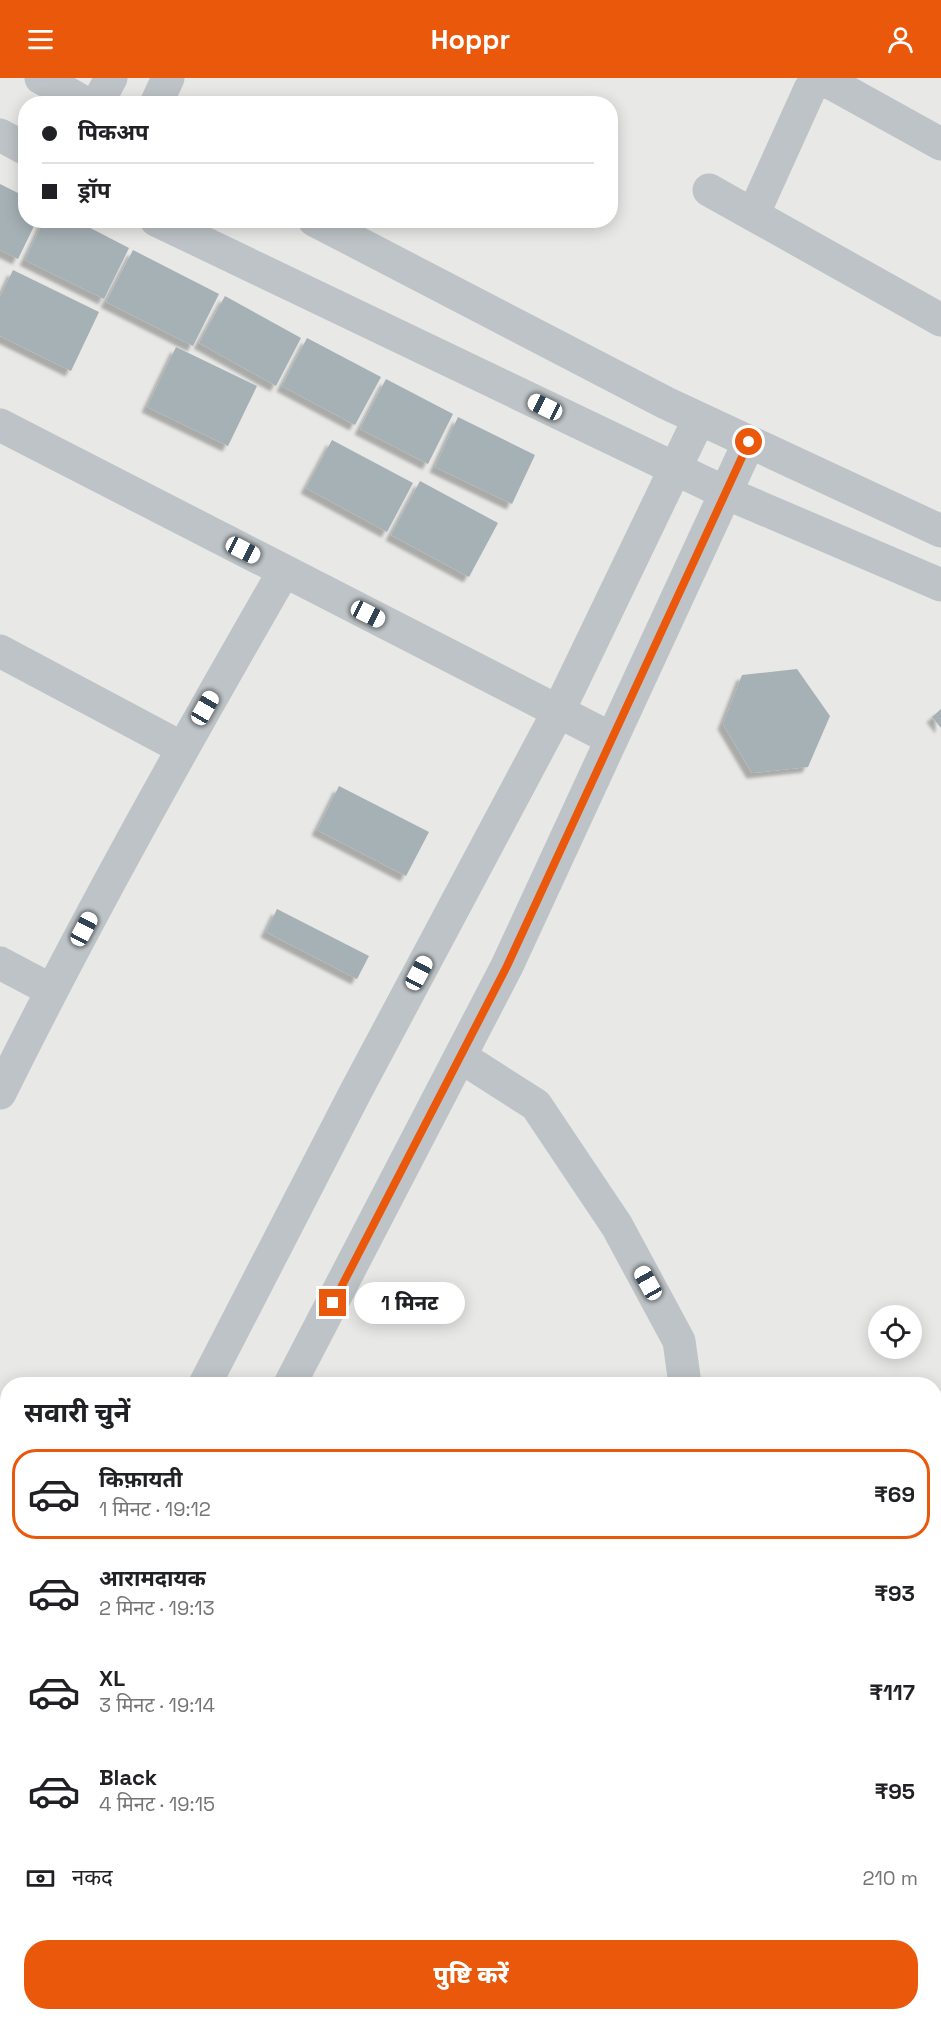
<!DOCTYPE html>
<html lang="hi">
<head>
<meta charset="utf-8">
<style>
  :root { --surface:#fff; --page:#f2f2f2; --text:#202124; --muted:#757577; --line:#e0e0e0; --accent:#ea580c }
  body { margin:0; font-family:"Space Grotesk","Noto Sans Devanagari",sans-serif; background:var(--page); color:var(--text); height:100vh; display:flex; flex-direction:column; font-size:22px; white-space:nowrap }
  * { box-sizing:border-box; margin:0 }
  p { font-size:20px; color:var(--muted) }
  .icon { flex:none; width:33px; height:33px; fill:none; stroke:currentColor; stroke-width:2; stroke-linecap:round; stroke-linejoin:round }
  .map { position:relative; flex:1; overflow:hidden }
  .details { position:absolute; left:0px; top:1299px; width:942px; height:644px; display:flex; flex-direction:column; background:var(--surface); border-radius:24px 24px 0 0; box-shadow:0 3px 15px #0003 }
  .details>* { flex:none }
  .hud { position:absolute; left:18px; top:18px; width:600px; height:132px; border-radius:24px; box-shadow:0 3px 15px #0003; display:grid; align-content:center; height:132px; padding:0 24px; background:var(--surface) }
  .controls { position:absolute; left:868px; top:1227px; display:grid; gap:12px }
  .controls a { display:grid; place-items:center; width:54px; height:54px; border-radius:50%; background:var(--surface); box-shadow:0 3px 15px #0003; font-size:30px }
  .end { position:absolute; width:27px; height:27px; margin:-14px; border:8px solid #ea580c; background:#fff; box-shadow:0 0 0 3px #fff }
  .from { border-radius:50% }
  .bubble { position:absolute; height:42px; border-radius:21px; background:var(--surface); box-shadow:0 3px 15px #0003; font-size:20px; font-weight:800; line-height:42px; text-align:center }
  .car { position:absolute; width:18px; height:36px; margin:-18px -9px; border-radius:8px; box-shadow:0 0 4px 2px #0007; background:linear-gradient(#fff 24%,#345 0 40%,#fff 0 76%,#345 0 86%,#fff 0) }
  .hud b { display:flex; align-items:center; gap:21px; height:57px; font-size:22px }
  .hud b+b { border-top:2px solid var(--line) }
  .hud i { width:15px; height:15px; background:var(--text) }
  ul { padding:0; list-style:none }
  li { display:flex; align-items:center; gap:18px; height:90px; margin:0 12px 9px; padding:0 12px; border:3px solid transparent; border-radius:24px }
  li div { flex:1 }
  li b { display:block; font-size:22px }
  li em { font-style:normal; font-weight:800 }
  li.current { border-color:var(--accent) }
  li>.icon { width:54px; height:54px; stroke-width:1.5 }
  h2 { padding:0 24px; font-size:27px; line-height:72px }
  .pay { display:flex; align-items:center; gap:15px; height:66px; padding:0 24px; font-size:22px }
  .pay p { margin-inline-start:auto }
  .primary-button { display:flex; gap:12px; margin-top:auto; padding:12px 24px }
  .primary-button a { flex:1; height:69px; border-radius:24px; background:var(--accent); color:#fff; font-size:24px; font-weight:800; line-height:69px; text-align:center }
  header { display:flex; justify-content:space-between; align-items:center; height:78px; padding:0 24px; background:var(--accent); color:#fff; font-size:27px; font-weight:800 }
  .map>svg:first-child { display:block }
  .built { fill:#e8e8e7; fill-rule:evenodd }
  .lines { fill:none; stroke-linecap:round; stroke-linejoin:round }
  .canal { stroke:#b7c5c8; stroke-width:32 }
  .building { fill:#a6b1b5; filter:url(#shadow) }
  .major-casing { stroke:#b1b7ba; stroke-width:36 }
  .highway-casing { stroke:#b1b6b9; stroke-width:36 }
  .minor { stroke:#bdc3c6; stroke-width:33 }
  .major { stroke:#fff; stroke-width:33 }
  .highway { stroke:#fff; stroke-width:33 }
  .route { stroke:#ea580c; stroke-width:8 }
</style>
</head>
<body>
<header><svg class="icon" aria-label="menu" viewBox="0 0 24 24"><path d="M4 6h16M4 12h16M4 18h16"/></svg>Hoppr<svg class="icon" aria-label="person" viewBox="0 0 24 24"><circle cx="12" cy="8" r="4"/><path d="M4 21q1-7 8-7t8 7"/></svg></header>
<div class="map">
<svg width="941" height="1942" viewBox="0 0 941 1942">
  <defs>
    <filter id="shadow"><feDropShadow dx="-5.5" dy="5.5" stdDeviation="1.5" flood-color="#0004"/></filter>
  </defs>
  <rect width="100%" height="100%" fill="#f7f7f4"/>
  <!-- built -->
  <path class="built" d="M0,0H941V1313L935,1318L934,1306H8V1935H151L137,1942H0ZM26,26H610V142H26ZM879,1238H912V1270H879Z"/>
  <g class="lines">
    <!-- canal -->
    <path class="canal" d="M905,1942L912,1935"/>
  </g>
  <!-- building -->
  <path class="building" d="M0,106L26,119V142H37L18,181L0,172Z
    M44,142H75L129,170L104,221L25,182Z
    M133,172L219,216L193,268L106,224Z
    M13,192L99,234L71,293L0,258V219Z
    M225,218L301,260L276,308L199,265Z
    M307,260L381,299L355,347L282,308Z
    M176,269L257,308L228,368L147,329Z
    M386,301L453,336L428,386L360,351Z
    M458,339L535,377L512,426L435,389Z
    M332,362L413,405L387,454L306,410Z
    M420,403L498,445L469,499L391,457Z
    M797,591L830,638L808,689L752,695L723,646L742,597Z
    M941,631V650L932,639Z
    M339,708L429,754L406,798L317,752Z
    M277,831L369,878L357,901L266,854Z"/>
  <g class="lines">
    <defs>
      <path id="major" d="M934,1399L941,1394
        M934,1891L941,1899
        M843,1935L849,1942"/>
      <path id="highway" d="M934,1489L941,1483
        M934,1580L941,1575
        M356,1942L368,1935
        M481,1942L492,1935
        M522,1942L529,1935"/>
    </defs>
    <!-- major casing -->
    <use href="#major" class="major-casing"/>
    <!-- highway casing -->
    <use href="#highway" class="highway-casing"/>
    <!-- minor -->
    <path class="minor" d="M41,0L87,26
      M97,26L111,0
      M156,26L168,0
      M0,57L26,71
      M709,112L941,242
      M753,137L810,11L815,5L829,4L941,66
      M156,142L726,415L941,507
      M314,142L666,325L941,453
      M0,347L612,661
      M0,573L182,670
      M0,885L51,912
      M461,979L536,1027L617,1148L679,1263L685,1306
      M0,1015C88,837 185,665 284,493
      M205,1306L355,1015L558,634L699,341
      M290,1306L507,888L749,364
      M934,1354L941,1349
      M0,1360L8,1363
      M0,1589L8,1592
      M934,1670L941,1669
      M0,1706L8,1692
      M0,1779L8,1777
      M146,1942L154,1935
      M636,1942L640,1935"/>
    <!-- major -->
    <use href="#major" class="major"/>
    <!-- highway -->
    <use href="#highway" class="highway"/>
  </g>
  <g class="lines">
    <!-- route -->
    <path class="route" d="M333,1225L507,888L749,364"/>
  </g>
</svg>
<div class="controls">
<a><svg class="icon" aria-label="locate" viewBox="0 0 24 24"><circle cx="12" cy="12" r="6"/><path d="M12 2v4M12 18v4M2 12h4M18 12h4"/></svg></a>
</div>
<i class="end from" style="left:749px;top:364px"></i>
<i class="end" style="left:333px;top:1225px"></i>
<div class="bubble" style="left:354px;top:1204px;width:111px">1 मिनट</div>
<i class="car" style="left:545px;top:329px;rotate:296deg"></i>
<i class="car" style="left:243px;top:472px;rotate:117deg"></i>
<i class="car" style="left:368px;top:536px;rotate:117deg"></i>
<i class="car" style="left:205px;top:630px;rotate:30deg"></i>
<i class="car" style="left:84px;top:851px;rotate:28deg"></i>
<i class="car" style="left:419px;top:895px;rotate:28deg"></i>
<i class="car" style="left:648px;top:1205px;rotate:331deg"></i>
<div class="hud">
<b><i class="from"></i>पिकअप</b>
<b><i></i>ड्रॉप</b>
</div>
<section class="details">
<h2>सवारी चुनें</h2>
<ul>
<li class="current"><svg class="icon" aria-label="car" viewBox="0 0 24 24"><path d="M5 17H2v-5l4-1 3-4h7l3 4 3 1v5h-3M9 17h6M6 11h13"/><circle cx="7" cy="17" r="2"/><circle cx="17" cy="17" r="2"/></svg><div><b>किफ़ायती</b><p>1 मिनट · 19:12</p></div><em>₹69</em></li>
<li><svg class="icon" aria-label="car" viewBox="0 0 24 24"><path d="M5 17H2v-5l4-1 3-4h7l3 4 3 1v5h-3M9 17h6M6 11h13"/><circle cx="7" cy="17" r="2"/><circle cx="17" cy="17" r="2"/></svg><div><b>आरामदायक</b><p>2 मिनट · 19:13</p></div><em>₹93</em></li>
<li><svg class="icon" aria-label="car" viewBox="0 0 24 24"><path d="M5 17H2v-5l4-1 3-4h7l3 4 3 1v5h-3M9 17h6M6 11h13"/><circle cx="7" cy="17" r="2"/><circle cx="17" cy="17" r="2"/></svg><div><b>XL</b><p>3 मिनट · 19:14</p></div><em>₹117</em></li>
<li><svg class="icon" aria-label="car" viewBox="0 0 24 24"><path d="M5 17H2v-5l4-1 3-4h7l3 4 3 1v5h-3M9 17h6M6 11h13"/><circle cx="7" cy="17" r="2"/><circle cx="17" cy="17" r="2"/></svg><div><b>Black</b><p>4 मिनट · 19:15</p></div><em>₹95</em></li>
</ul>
<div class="pay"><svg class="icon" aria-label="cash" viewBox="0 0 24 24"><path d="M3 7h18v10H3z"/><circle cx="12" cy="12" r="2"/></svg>नकद<p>210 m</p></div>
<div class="primary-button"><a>पुष्टि करें</a></div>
</section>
</div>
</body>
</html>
